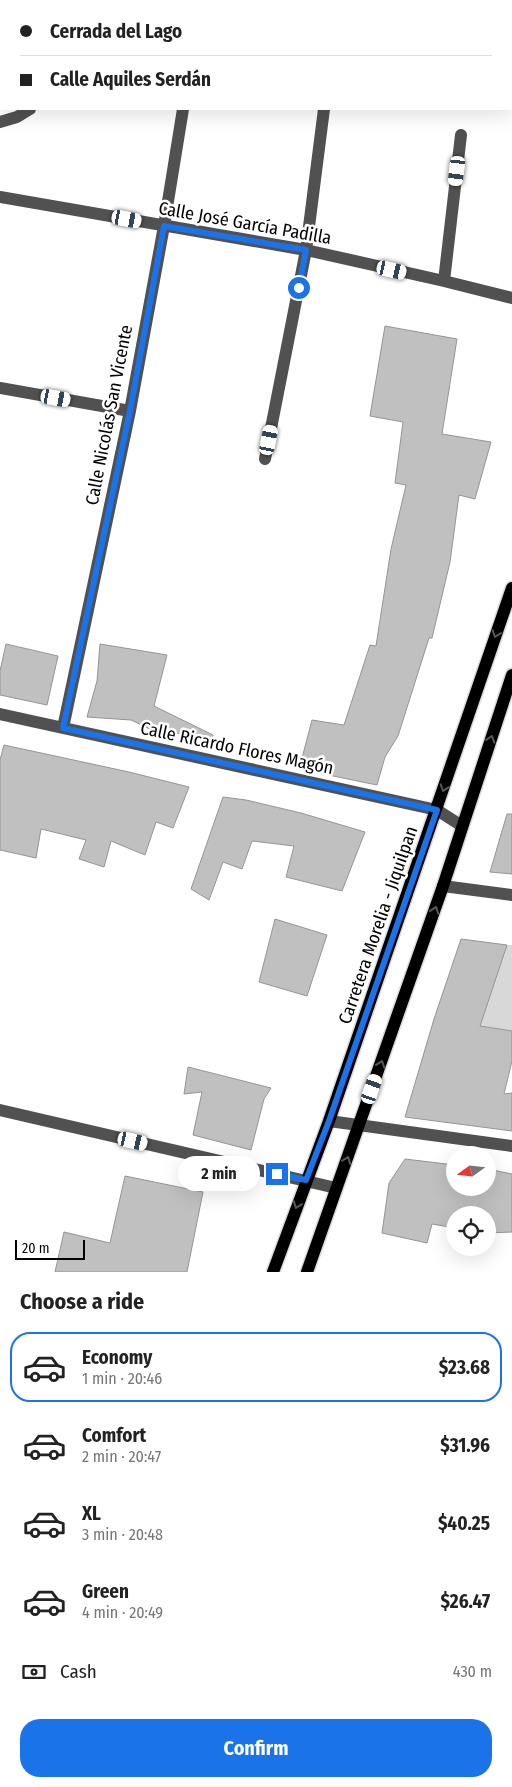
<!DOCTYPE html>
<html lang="en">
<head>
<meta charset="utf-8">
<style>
  :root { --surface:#fff; --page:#f6f6f6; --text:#222; --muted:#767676; --line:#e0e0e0; --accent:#1a73e8 }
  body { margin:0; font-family:"Fira Sans Condensed",sans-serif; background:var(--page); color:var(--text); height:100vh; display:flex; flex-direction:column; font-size:19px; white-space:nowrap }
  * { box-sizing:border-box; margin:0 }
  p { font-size:16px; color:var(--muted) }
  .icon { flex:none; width:28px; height:28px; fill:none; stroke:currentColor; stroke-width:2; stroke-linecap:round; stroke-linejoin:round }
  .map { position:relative; height:1272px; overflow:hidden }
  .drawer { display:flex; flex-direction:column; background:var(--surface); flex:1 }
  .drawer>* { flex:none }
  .guide { position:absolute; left:0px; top:0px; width:512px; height:110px; box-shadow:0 5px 20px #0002; display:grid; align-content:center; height:110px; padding:0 20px; background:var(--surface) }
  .needle { width:32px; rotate:255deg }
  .buttons { position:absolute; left:446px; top:1146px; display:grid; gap:10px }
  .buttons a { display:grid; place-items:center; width:50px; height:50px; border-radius:50%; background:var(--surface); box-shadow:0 5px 20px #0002; font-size:25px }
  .scale { position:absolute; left:15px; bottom:12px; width:70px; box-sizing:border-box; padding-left:5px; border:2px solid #000; border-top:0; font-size:14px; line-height:18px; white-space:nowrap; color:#000; -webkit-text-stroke:4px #fff; paint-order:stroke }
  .end { position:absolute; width:22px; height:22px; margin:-11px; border:6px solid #1a73e8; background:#fff; box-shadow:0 0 0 2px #fff }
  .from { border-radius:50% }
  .bubble { position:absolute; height:35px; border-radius:18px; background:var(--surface); box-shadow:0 5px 20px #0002; font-size:16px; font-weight:700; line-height:35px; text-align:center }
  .car { position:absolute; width:15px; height:30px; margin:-15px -8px; border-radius:6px; box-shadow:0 0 4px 1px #0007; background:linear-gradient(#fff 24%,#345 0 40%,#fff 0 76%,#345 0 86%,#fff 0) }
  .guide b { display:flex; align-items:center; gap:18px; height:48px; font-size:19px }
  .guide b+b { border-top:1px solid var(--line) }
  .guide i { width:12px; height:12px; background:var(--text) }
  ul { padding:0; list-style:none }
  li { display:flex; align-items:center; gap:15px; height:70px; margin:0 10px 8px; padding:0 10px; border:2px solid transparent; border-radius:20px }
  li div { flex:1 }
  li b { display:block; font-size:19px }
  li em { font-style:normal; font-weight:700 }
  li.on { border-color:var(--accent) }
  li>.icon { width:45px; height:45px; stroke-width:1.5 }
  h2 { padding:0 20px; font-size:22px; line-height:60px }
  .pay { display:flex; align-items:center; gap:12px; height:55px; padding:0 20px; font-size:19px }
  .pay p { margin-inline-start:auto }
  .action { display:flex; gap:10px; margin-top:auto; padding:10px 20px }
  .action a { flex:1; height:58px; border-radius:20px; background:var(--accent); color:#fff; font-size:20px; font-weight:700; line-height:58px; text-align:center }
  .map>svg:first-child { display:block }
  .green { fill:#d8d8d8 }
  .building { fill:#c0c0c0; stroke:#959595 }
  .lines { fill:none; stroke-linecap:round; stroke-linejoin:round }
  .major-casing { stroke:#dbdbdb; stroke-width:15 }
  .minor { stroke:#515151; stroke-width:12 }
  .major { stroke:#000; stroke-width:12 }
  .oneway { stroke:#595959 }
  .route { stroke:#1a73e8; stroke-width:6 }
  .labels { text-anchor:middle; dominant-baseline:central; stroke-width:5; stroke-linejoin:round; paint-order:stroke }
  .street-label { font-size:18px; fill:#000; stroke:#fff }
</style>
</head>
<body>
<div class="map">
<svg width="512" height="1272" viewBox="0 0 512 1272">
  <rect width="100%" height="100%" fill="#fff"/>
  <!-- green -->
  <path class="green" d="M507,945H512V1031L480,1026Z"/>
  <!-- building -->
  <path class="building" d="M385,326L457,339L442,434L491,442L475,499L459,495L450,562L432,638H429L398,736L385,757L377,785L333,776L301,762L312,720L344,725L370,645L376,646L391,549L406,485L395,483L403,422L370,416Z
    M6,644L58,656L47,705L0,695V671Z
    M100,644L167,655L154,706L213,735L212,739L150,729L131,720L87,717L97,681Z
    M4,745L129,772L189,787L173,828L156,822L145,855L111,841L104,867L79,859L86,840L41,829L36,858L0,850V760Z
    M223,797L246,800L301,813L365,832L342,891L286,877L294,846L252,841L242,869L223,862L209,900L191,889Z
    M507,814H512V874L490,872Z
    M275,919L327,935L307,996L259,982Z
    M461,939L507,945L480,1026L512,1031V1061L504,1094L512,1093V1131L405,1117L434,1019Z
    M188,1067L271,1088L264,1099L251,1150L193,1135L202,1092L184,1094Z
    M405,1159L455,1165V1188H488V1169L512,1174V1232L488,1233V1215H455V1228L432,1224L427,1243L382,1233L389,1183Z
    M125,1176L203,1192L187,1272H55L64,1232L110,1243Z"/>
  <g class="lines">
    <defs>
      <path id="major" d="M273,1272L329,1121L512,588
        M307,1272L443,886L512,675"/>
    </defs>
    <!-- major casing -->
    <use href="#major" class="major-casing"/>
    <!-- minor -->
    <path class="minor" d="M196,1L198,0
      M0,122L17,117L30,109
      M0,197L306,250L444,281L512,298
      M444,281L461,135
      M0,388L130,411
      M265,459L306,250L324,109
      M0,714L437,810L462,826
      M63,728L130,411L164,226L183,109
      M443,886L512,895
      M0,1110L336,1188
      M329,1121L512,1146"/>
    <!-- major -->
    <use href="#major" class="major"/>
  </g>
  <!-- one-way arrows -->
  <defs><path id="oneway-chevron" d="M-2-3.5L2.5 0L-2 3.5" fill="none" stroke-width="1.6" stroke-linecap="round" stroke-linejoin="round" transform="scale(1.25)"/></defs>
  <g class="oneway">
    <use href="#oneway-chevron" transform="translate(496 634) rotate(109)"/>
    <use href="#oneway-chevron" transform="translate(491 739) rotate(-72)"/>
    <use href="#oneway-chevron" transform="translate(444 788) rotate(109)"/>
    <use href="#oneway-chevron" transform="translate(435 910) rotate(-71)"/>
    <use href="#oneway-chevron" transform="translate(381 1064) rotate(-71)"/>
    <use href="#oneway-chevron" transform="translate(347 1160) rotate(-69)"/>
    <use href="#oneway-chevron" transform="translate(297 1205) rotate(110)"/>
  </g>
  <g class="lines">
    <!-- route -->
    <path class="route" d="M277,1174L306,1180L329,1121L437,810L63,728L130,411L164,226L306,250L299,288"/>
  </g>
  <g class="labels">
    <!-- street labels -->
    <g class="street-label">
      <text transform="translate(245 223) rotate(10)">Calle José García Padilla</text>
      <text transform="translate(109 415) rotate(-79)">Calle Nicolás San Vicente</text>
      <text transform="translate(237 748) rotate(12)">Calle Ricardo Flores Magón</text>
      <text transform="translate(378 925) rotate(-71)">Carretera Morelia - Jiquilpan</text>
    </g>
  </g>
</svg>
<div class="buttons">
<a><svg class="needle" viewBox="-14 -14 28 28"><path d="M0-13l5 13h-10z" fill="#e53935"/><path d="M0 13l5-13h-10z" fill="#767676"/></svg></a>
<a><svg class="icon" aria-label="locate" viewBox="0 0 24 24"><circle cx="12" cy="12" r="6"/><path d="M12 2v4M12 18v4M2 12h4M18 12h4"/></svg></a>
</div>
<div class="scale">20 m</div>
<i class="end from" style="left:299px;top:288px"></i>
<i class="end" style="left:277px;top:1174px"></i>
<div class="bubble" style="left:178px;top:1156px;width:82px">2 min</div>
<i class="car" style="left:457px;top:171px;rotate:187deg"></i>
<i class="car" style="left:127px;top:219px;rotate:100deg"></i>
<i class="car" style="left:392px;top:270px;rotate:103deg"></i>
<i class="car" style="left:56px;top:398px;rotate:100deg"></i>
<i class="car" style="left:269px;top:440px;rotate:11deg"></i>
<i class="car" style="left:372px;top:1089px;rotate:19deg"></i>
<i class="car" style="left:133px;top:1141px;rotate:103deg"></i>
<div class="guide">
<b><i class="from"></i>Cerrada del Lago</b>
<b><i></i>Calle Aquiles Serdán</b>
</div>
</div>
<section class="drawer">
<h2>Choose a ride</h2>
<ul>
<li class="on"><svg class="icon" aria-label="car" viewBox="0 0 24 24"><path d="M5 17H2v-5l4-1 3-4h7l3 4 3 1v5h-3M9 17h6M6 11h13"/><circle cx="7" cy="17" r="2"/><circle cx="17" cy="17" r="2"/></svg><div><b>Economy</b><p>1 min · 20:46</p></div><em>$23.68</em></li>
<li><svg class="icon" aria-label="car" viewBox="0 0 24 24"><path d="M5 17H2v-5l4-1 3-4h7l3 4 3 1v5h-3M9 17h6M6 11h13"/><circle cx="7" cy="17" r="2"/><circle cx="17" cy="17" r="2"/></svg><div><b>Comfort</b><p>2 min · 20:47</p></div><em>$31.96</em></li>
<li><svg class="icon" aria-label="car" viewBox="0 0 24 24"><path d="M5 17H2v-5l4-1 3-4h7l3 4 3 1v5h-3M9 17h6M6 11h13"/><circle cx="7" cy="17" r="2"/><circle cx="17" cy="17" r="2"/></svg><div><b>XL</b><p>3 min · 20:48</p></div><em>$40.25</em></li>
<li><svg class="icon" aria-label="car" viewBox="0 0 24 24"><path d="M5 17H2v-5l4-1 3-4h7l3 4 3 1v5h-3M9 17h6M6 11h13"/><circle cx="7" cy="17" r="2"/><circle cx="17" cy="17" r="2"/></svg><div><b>Green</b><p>4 min · 20:49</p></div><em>$26.47</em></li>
</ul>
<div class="pay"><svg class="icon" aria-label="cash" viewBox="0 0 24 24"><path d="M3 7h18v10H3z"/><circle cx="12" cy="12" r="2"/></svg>Cash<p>430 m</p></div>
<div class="action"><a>Confirm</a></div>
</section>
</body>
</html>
